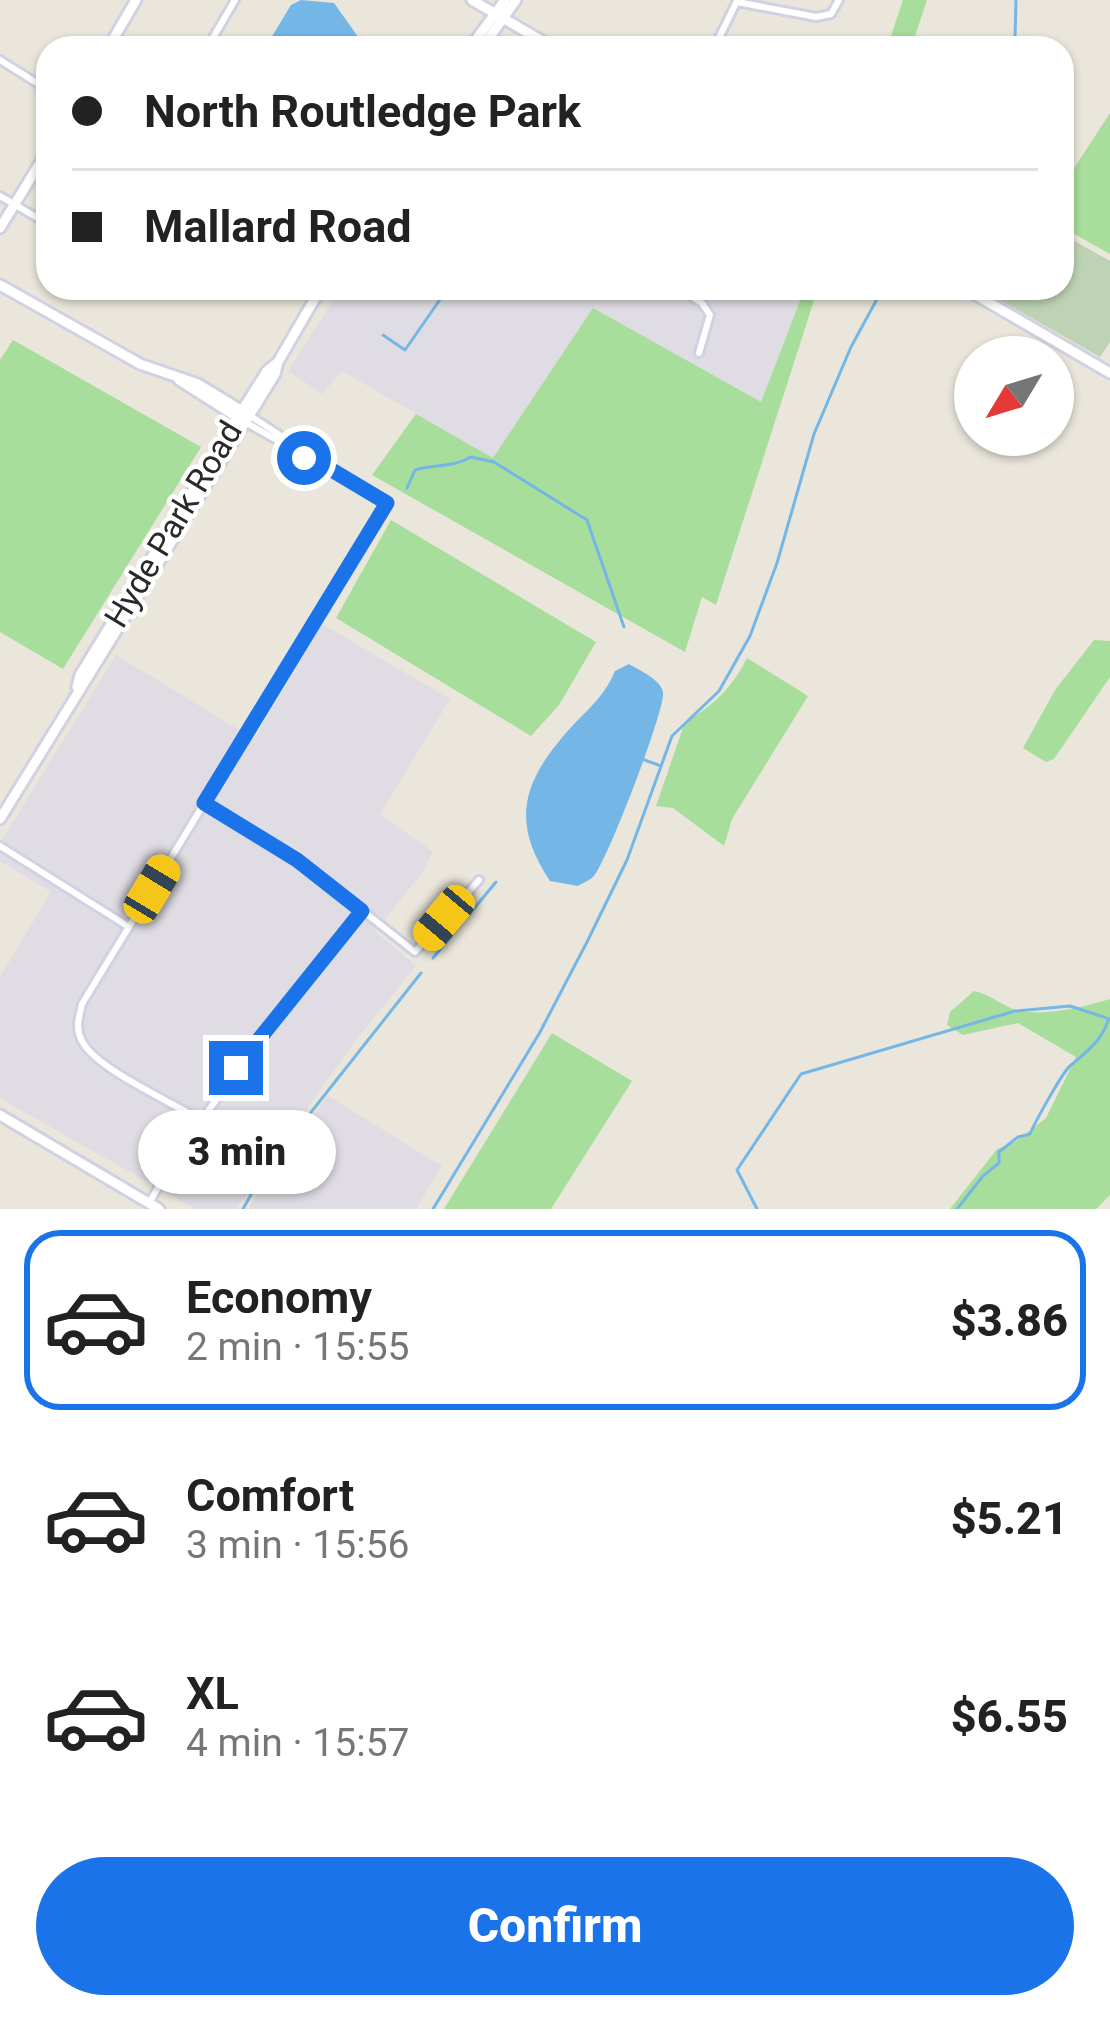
<!DOCTYPE html>
<html lang="en">
<head>
<meta charset="utf-8">
<style>
  :root { --surface:#fff; --page:#f6f6f6; --text:#222; --muted:#767676; --line:#e0e0e0; --accent:#1a73e8 }
  body { margin:0; font-family:Roboto,sans-serif; background:var(--page); color:var(--text); height:100vh; display:flex; flex-direction:column; font-size:45px; white-space:nowrap }
  * { box-sizing:border-box; margin:0 }
  p { font-size:39px; color:var(--muted) }
  .icon { flex:none; width:66px; height:66px; fill:none; stroke:currentColor; stroke-width:2; stroke-linecap:round; stroke-linejoin:round }
  .map { position:relative; height:1209px; overflow:hidden }
  .side { display:flex; flex-direction:column; background:var(--surface); flex:1 }
  .side>* { flex:none }
  .guide { position:absolute; left:36px; top:36px; width:1038px; height:264px; border-radius:36px; box-shadow:0 3px 9px #0004; display:grid; align-content:center; height:264px; padding:0 36px; background:var(--surface) }
  .needle { width:78px; rotate:232deg }
  .fabs { position:absolute; left:954px; top:336px; display:grid; gap:24px }
  .fabs a { display:grid; place-items:center; width:120px; height:120px; border-radius:50%; background:var(--surface); box-shadow:0 3px 9px #0004; font-size:60px }
  .end { position:absolute; width:54px; height:54px; margin:-27px; border:15px solid #1a73e8; background:#fff; box-shadow:0 0 0 6px #fff }
  .from { border-radius:50% }
  .bubble { position:absolute; height:84px; border-radius:42px; background:var(--surface); box-shadow:0 3px 9px #0004; font-size:39px; font-weight:800; line-height:84px; text-align:center }
  .car { position:absolute; width:36px; height:72px; margin:-36px -18px; border-radius:15px; box-shadow:0 0 9px 3px #0007; background:linear-gradient(#f5c518 24%,#345 0 40%,#f5c518 0 76%,#345 0 86%,#f5c518 0) }
  .guide b { display:flex; align-items:center; gap:42px; height:114px; font-size:45px }
  .guide b+b { border-top:3px solid var(--line) }
  .guide i { width:30px; height:30px; background:var(--text) }
  ul { padding:21px 0 0; list-style:none }
  li { display:flex; align-items:center; gap:36px; height:180px; margin:0 24px 18px; padding:0 12px; border:6px solid transparent; border-radius:36px }
  li div { flex:1 }
  li b { display:block; font-size:45px }
  li em { font-style:normal; font-weight:800 }
  li.current { border-color:var(--accent) }
  li>.icon { width:108px; height:108px; stroke-width:1.5 }
  .cta { display:flex; gap:24px; margin-top:auto; padding:24px 36px }
  .cta a { flex:1; height:138px; border-radius:72px; background:var(--accent); color:#fff; font-size:48px; font-weight:800; line-height:138px; text-align:center }
  .map>svg:first-child { display:block }
  .industrial { fill:#dfdce3 }
  .green { fill:#a7de9b }
  .cemetery { fill:#bed3b4 }
  .water { fill:#74b7e7 }
  .lines { fill:none; stroke-linecap:round; stroke-linejoin:round }
  .stream { stroke:#74b7e7; stroke-width:3 }
  .street-casing { stroke:#d1d1e1; stroke-width:12 }
  .secondary-casing { stroke:#d1d1e1; stroke-width:15 }
  .street { stroke:#fff; stroke-width:6 }
  .secondary { stroke:#fff; stroke-width:9 }
  .route { stroke:#1a73e8; stroke-width:15 }
  .labels { text-anchor:middle; dominant-baseline:central; stroke-width:9; stroke-linejoin:round; paint-order:stroke }
  .street-label { font-size:33px; fill:#292929; stroke:#fff }
</style>
</head>
<body>
<div class="map">
<svg width="1110" height="1209" viewBox="0 0 1110 1209">
  <rect width="100%" height="100%" fill="#eae6db"/>
  <!-- industrial -->
  <path class="industrial" d="M341,288H805L761,402L493,458L342,371L322,394L288,371Z
    M322,624L450,699L380,814L433,852L422,873L375,931L416,966L355,1041L236,1209H195L0,1098V977L51,892L0,861V843L116,655L254,739Z
    M328,1096L442,1166L416,1209H248L278,1161Z"/>
  <!-- green -->
  <path class="green" d="M903,0H927L911,48H887Z
    M1110,113V254L1062,227V187Z
    M805,288H818L716,605L702,597L685,652L372,475L416,414L493,458L593,308L761,402Z
    M13,340L201,447L63,669L0,632V360Z
    M391,520L596,642L559,705L531,736L336,618Z
    M1094,640L1110,641V677L1054,759L1046,762L1023,748L1055,690Z
    M747,658L808,696L732,819L724,846L673,808L656,806L685,722C714,705 731,689 747,658Z
    M974,991C991,994 1004,1008 1020,1011C1048,1016 1083,1007 1110,999V1195L1096,1209H950L997,1149L1014,1143L1046,1118L1076,1057L1018,1023L963,1035L947,1025L950,1012Z
    M552,1033L632,1081L551,1209H444Z"/>
  <!-- cemetery -->
  <path class="cemetery" d="M1062,234L1110,261V342L1100,357L993,296L998,288H1062Z"/>
  <!-- water -->
  <path class="water" d="M301,0L334,3L366,48H265L291,5Z
    M629,664C639,670 662,680 663,693C665,711 607,861 594,876C590,880 583,883 578,886L550,881C507,817 526,776 575,723C591,707 606,693 615,671Z"/>
  <g class="lines">
    <!-- stream -->
    <path class="stream" d="M1009,48L1015,37L1016,0
      M383,335L405,350L448,288
      M407,488L415,470C435,464 452,468 471,457L494,462L587,520L624,627
      M642,759L661,766
      M433,958L496,882
      M243,1209L263,1173L421,973
      M433,1209L539,1034L587,942L627,860L672,736L719,691L750,636L777,563L814,434L851,347L883,288
      M757,1209L737,1170L801,1074L1015,1011L1070,1006L1110,1019
      M957,1209L983,1176L999,1163V1152L1018,1137L1030,1134C1035,1122 1062,1073 1070,1066C1087,1051 1100,1043 1108,1021"/>
    <defs>
      <path id="street" d="M737,2L816,17L831,14L839,0
        M207,48L235,0
        M714,48L736,3
        M0,60L48,90
        M0,196L48,224
        M677,288L702,303L710,315L699,353
        M249,415L313,457
        M245,422L387,503
        M204,803L297,859L415,952L479,880
        M0,846L129,927
        M199,1119C171,1102 95,1068 82,1041C75,1028 79,1017 82,1004L387,503
        M149,1203C210,1098 287,1006 362,911"/>
      <path id="secondary" d="M472,0L554,48
        M108,48L136,0
        M470,48L505,0
        M482,48L516,0
        M0,228L48,150
        M0,285L140,364L198,384L244,412
        M964,288L1110,373
        M179,380L240,419
        M77,687L80,675L238,417L267,371L278,362
        M0,819L275,374L278,362L321,288
        M0,1115L159,1209"/>
    </defs>
    <!-- street casing -->
    <use href="#street" class="street-casing"/>
    <!-- secondary casing -->
    <use href="#secondary" class="secondary-casing"/>
    <!-- street -->
    <use href="#street" class="street"/>
    <!-- secondary -->
    <use href="#secondary" class="secondary"/>
  </g>
  <g class="lines">
    <!-- route -->
    <path class="route" d="M236,1068L362,911L297,860L204,803L387,503L315,460L304,458"/>
  </g>
  <g class="labels">
    <!-- street labels -->
    <g class="street-label">
      <text transform="translate(173 524) rotate(-59)">Hyde Park Road</text>
    </g>
  </g>
</svg>
<div class="fabs">
<a><svg class="needle" viewBox="-14 -14 28 28"><path d="M0-13l5 13h-10z" fill="#e53935"/><path d="M0 13l5-13h-10z" fill="#767676"/></svg></a>
</div>
<i class="end from" style="left:304px;top:458px"></i>
<i class="end" style="left:236px;top:1068px"></i>
<div class="bubble" style="left:138px;top:1110px;width:198px">3 min</div>
<i class="car" style="left:152px;top:889px;rotate:31deg"></i>
<i class="car" style="left:444px;top:918px;rotate:220deg"></i>
<div class="guide">
<b><i class="from"></i>North Routledge Park</b>
<b><i></i>Mallard Road</b>
</div>
</div>
<section class="side">
<ul>
<li class="current"><svg class="icon" aria-label="car" viewBox="0 0 24 24"><path d="M5 17H2v-5l4-1 3-4h7l3 4 3 1v5h-3M9 17h6M6 11h13"/><circle cx="7" cy="17" r="2"/><circle cx="17" cy="17" r="2"/></svg><div><b>Economy</b><p>2 min · 15:55</p></div><em>$3.86</em></li>
<li><svg class="icon" aria-label="car" viewBox="0 0 24 24"><path d="M5 17H2v-5l4-1 3-4h7l3 4 3 1v5h-3M9 17h6M6 11h13"/><circle cx="7" cy="17" r="2"/><circle cx="17" cy="17" r="2"/></svg><div><b>Comfort</b><p>3 min · 15:56</p></div><em>$5.21</em></li>
<li><svg class="icon" aria-label="car" viewBox="0 0 24 24"><path d="M5 17H2v-5l4-1 3-4h7l3 4 3 1v5h-3M9 17h6M6 11h13"/><circle cx="7" cy="17" r="2"/><circle cx="17" cy="17" r="2"/></svg><div><b>XL</b><p>4 min · 15:57</p></div><em>$6.55</em></li>
</ul>
<div class="cta"><a>Confirm</a></div>
</section>
</body>
</html>
